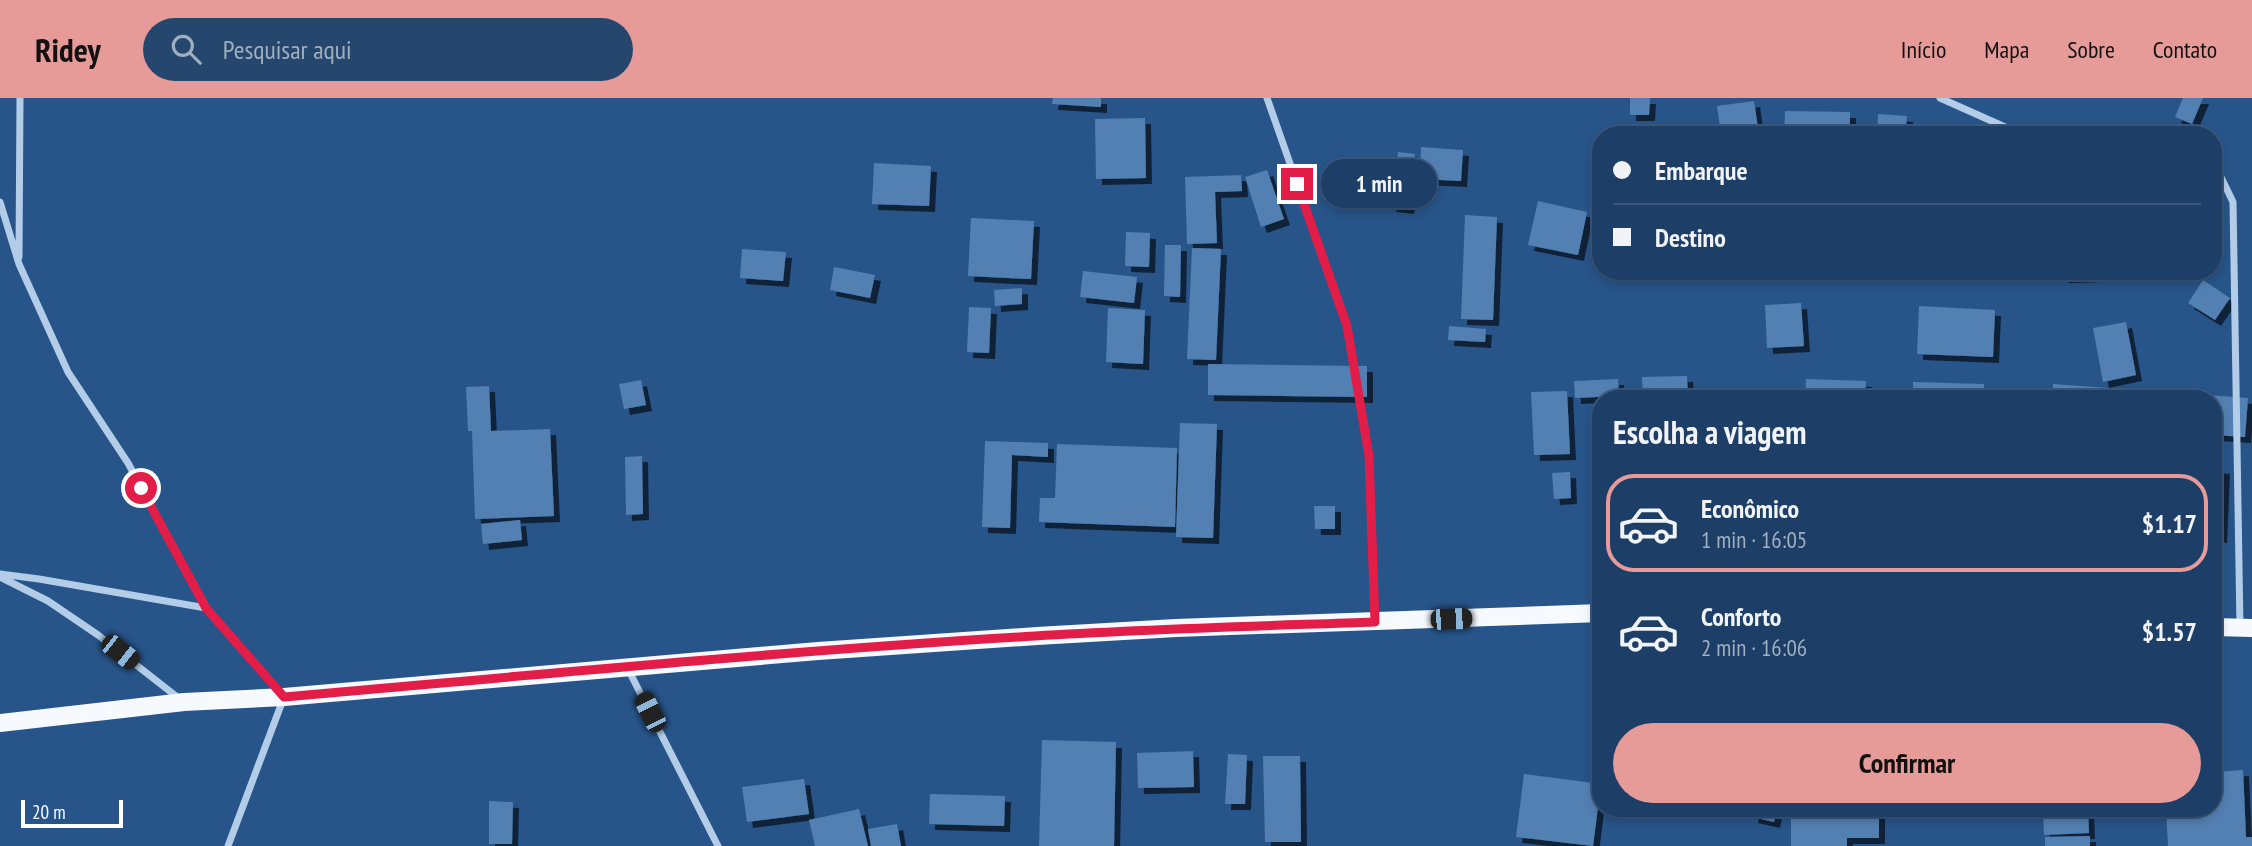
<!DOCTYPE html>
<html lang="pt">
<head>
<meta charset="utf-8">
<style>
  :root { --surface:#1d3f67; --page:#25466d; --text:#f1f3f6; --muted:#a0afc0; --line:#3b587b; --accent:#e69b98 }
  body { margin:0; font-family:"PT Sans Narrow",sans-serif; background:var(--page); color:var(--text); height:100vh; display:flex; flex-direction:column; font-size:26px; white-space:nowrap }
  * { box-sizing:border-box; margin:0 }
  p { font-size:23px; color:var(--muted) }
  .icon { flex:none; width:38px; height:38px; fill:none; stroke:currentColor; stroke-width:2; stroke-linecap:round; stroke-linejoin:round }
  .map { position:relative; flex:1; overflow:hidden }
  .drawer { position:absolute; left:1592px; top:292px; width:630px; height:427px; display:flex; flex-direction:column; background:var(--surface); border-radius:28px; box-shadow:0 4px 10px #0003,0 0 0 2px var(--line) }
  .drawer>* { flex:none }
  .top-card { position:absolute; left:1592px; top:28px; width:630px; height:154px; border-radius:28px; box-shadow:0 4px 10px #0003,0 0 0 2px var(--line); display:grid; align-content:center; height:154px; padding:0 21px; background:var(--surface) }
  .scale { position:absolute; left:21px; bottom:18px; width:102px; box-sizing:border-box; padding-left:7px; border:4px solid #fff; border-top:0; font-size:19px; line-height:24px; white-space:nowrap; color:#fff; -webkit-text-stroke:5px #275489; paint-order:stroke }
  .end { position:absolute; width:32px; height:32px; margin:-16px; border:9px solid #e11d48; background:#fff; box-shadow:0 0 0 4px #fff }
  .from { border-radius:50% }
  .bubble { position:absolute; height:49px; border-radius:24px; background:var(--surface); box-shadow:0 4px 10px #0003,0 0 0 2px var(--line); font-size:23px; font-weight:700; line-height:49px; text-align:center }
  .car { position:absolute; width:21px; height:42px; margin:-21px -10px; border-radius:9px; box-shadow:0 0 5px 2px #0007; background:linear-gradient(#222 24%,#8ab4d8 0 40%,#222 0 76%,#8ab4d8 0 86%,#222 0) }
  .top-card b { display:flex; align-items:center; gap:24px; height:66px; font-size:26px }
  .top-card b+b { border-top:2px solid var(--line) }
  .top-card i { width:18px; height:18px; background:var(--text) }
  ul { padding:0; list-style:none }
  li { display:flex; align-items:center; gap:21px; height:98px; margin:0 14px 10px; padding:0 7px; border:4px solid transparent; border-radius:28px }
  li div { flex:1 }
  li b { display:block; font-size:26px }
  li em { font-style:normal; font-weight:700 }
  li.active { border-color:var(--accent) }
  li>.icon { width:63px; height:63px; stroke-width:1.5 }
  h2 { padding:0 21px; font-size:32px; line-height:84px }
  .action { display:flex; gap:14px; margin-top:auto; padding:14px 21px }
  .action a { flex:1; height:80px; border-radius:42px; background:var(--accent); color:#111; font-size:28px; font-weight:700; line-height:80px; text-align:center }
  header { display:flex; align-items:center; gap:42px; box-sizing:border-box; height:98px; padding:0 35px; background:var(--accent); color:#111 }
  header strong { font-size:33px }
  nav { display:flex; gap:38px; margin-inline-start:auto; font-size:24px }
  .search { width:490px; height:63px; background:var(--page); display:flex; align-items:center; gap:18px; box-sizing:border-box; padding:0 24px; border-radius:38px; color:var(--muted); font-size:26px }
  .map>svg:first-child { display:block }
  .building { fill:#5380b2; filter:url(#shadow) }
  .lines { fill:none; stroke-linecap:round; stroke-linejoin:round }
  .street { stroke:#b3cde9; stroke-width:7 }
  .primary { stroke:#f6f9fe; stroke-width:18 }
  .route { stroke:#e11d48; stroke-width:9 }
</style>
</head>
<body>
<header>
<strong>Ridey</strong>
<div class="search"><svg class="icon" aria-label="search" viewBox="0 0 24 24"><circle cx="10" cy="10" r="6"/><path d="M15 15l6 6"/></svg>Pesquisar aqui</div>
<nav><a>Início</a><a>Mapa</a><a>Sobre</a><a>Contato</a></nav>
</header>
<div class="map">
<svg width="2252" height="748" viewBox="0 0 2252 748">
  <defs>
    <filter id="shadow"><feDropShadow dx="6" dy="6" stdDeviation="0" flood-color="#0009"/></filter>
  </defs>
  <rect width="100%" height="100%" fill="#275489"/>
  <!-- building -->
  <path class="building" d="M1053,0H1101V9L1052,6Z
    M1630,0H1650L1649,17H1630Z
    M2183,0H2203L2192,26L2175,19Z
    M1754,3L1759,37H1721L1717,8Z
    M1785,13L1850,14V37H1784Z
    M1878,16L1907,18L1905,37H1877Z
    M1145,20L1146,80L1096,81L1095,21Z
    M1421,49L1463,52L1461,83L1420,81Z
    M1398,54L1415,56L1408,110L1390,108Z
    M874,65L931,68L929,108L872,106Z
    M1267,72L1284,121L1261,129L1245,79Z
    M1241,77L1242,93L1215,94L1217,145L1187,146L1185,79Z
    M1538,103L1587,114L1578,157L1528,147Z
    M1465,117L1497,119L1493,222L1461,221Z
    M971,120L1034,123L1031,181L968,178Z
    M1126,134L1150,135L1149,169L1125,168Z
    M1165,147H1181L1180,199L1164,198Z
    M1192,150L1221,151L1216,262L1187,261Z
    M742,151L786,154L783,183L740,180Z
    M834,169L875,177L870,200L830,192Z
    M1083,173L1137,179L1134,205L1080,199Z
    M2063,173H2098V178L2063,179Z
    M2203,182L2230,200L2215,222L2188,205Z
    M1022,190V206L995,208L994,192Z
    M1801,205L1804,248L1767,250L1765,207Z
    M1919,208L1995,212L1993,259L1917,256Z
    M969,209L991,210L989,255L967,254Z
    M1108,210L1145,212L1143,266L1106,264Z
    M2126,224L2136,277L2103,284L2093,230Z
    M1449,228L1486,231L1485,244L1448,242Z
    M1208,266L1367,268V299L1208,297Z
    M1687,278L1688,301H1643L1642,279Z
    M1618,281L1619,298L1575,300L1574,283Z
    M1806,281L1866,283L1865,301H1805Z
    M641,282L646,307L624,311L619,286Z
    M1913,284L1984,286L1983,301H1913Z
    M2053,286L2248,300L2245,339L2214,337V301H2052Z
    M489,288L491,333L550,331L554,418L475,421L472,333H468L466,289Z
    M1567,293L1570,356L1534,357L1531,294Z
    M1180,325L1217,326L1213,440L1176,439Z
    M985,343L1048,345V359L1012,357L1010,430L982,429Z
    M1057,346L1177,350L1175,429L1039,424L1040,400H1055Z
    M642,358L643,416L626,417L625,359Z
    M2214,369L2224,370L2221,439L2214,438Z
    M1570,374L1571,400L1554,401L1552,375Z
    M1314,408H1335V431H1315Z
    M520,422L522,442L483,446L481,426Z
    M1042,642L1116,644L1114,748H1039Z
    M1193,653L1194,689L1138,690L1137,655Z
    M1228,656L1247,657L1245,706H1225Z
    M1263,658H1300L1301,744H1265Z
    M2243,672L2246,739H2252V748H2168L2166,710H2214V674Z
    M1524,676L1601,686L1593,748L1516,739Z
    M804,681L809,716L747,724L742,689Z
    M930,696L1005,698L1004,728L929,726Z
    M489,703L513,704L512,746H489Z
    M1754,710H1777L1774,724L1752,719Z
    M1791,710H1879V740H1847V748H1791Z
    M2043,710H2088L2089,735L2044,737Z
    M859,711L868,748H815L809,722Z
    M897,726L901,748H871L868,731Z
    M2090,738V748H2045V739Z"/>
  <g class="lines">
    <!-- street -->
    <path class="street" d="M1267,0L1347,228L1369,358L1375,522
      M1940,0L2023,37
      M2214,74L2220,77L2233,104L2240,529
      M0,104L19,166L68,274L128,365L206,510L284,599L228,748
      M19,159L20,0
      M0,476L39,481L206,510
      M0,479L48,503L98,537L181,602
      M628,571L718,748"/>
    <!-- primary -->
    <path class="primary" d="M2214,529L2252,530
      M0,625L184,604L284,599L818,553L1037,538L1176,530L1601,515"/>
  </g>
  <g class="lines">
    <!-- route -->
    <path class="route" d="M141,390L206,510L284,599C534,577 784,553 1035,538C1148,531 1262,528 1375,524L1369,358L1347,228L1297,86"/>
  </g>
</svg>
<div class="scale">20 m</div>
<i class="end from" style="left:141px;top:390px"></i>
<i class="end" style="left:1297px;top:86px"></i>
<div class="bubble" style="left:1321px;top:61px;width:116px">1 min</div>
<i class="car" style="left:1451px;top:521px;rotate:88deg"></i>
<i class="car" style="left:120px;top:554px;rotate:128deg"></i>
<i class="car" style="left:650px;top:614px;rotate:333deg"></i>
<div class="top-card">
<b><i class="from"></i>Embarque</b>
<b><i></i>Destino</b>
</div>
<section class="drawer">
<h2>Escolha a viagem</h2>
<ul>
<li class="active"><svg class="icon" aria-label="car" viewBox="0 0 24 24"><path d="M5 17H2v-5l4-1 3-4h7l3 4 3 1v5h-3M9 17h6M6 11h13"/><circle cx="7" cy="17" r="2"/><circle cx="17" cy="17" r="2"/></svg><div><b>Econômico</b><p>1 min · 16:05</p></div><em>$1.17</em></li>
<li><svg class="icon" aria-label="car" viewBox="0 0 24 24"><path d="M5 17H2v-5l4-1 3-4h7l3 4 3 1v5h-3M9 17h6M6 11h13"/><circle cx="7" cy="17" r="2"/><circle cx="17" cy="17" r="2"/></svg><div><b>Conforto</b><p>2 min · 16:06</p></div><em>$1.57</em></li>
</ul>
<div class="action"><a>Confirmar</a></div>
</section>
</div>
</body>
</html>
